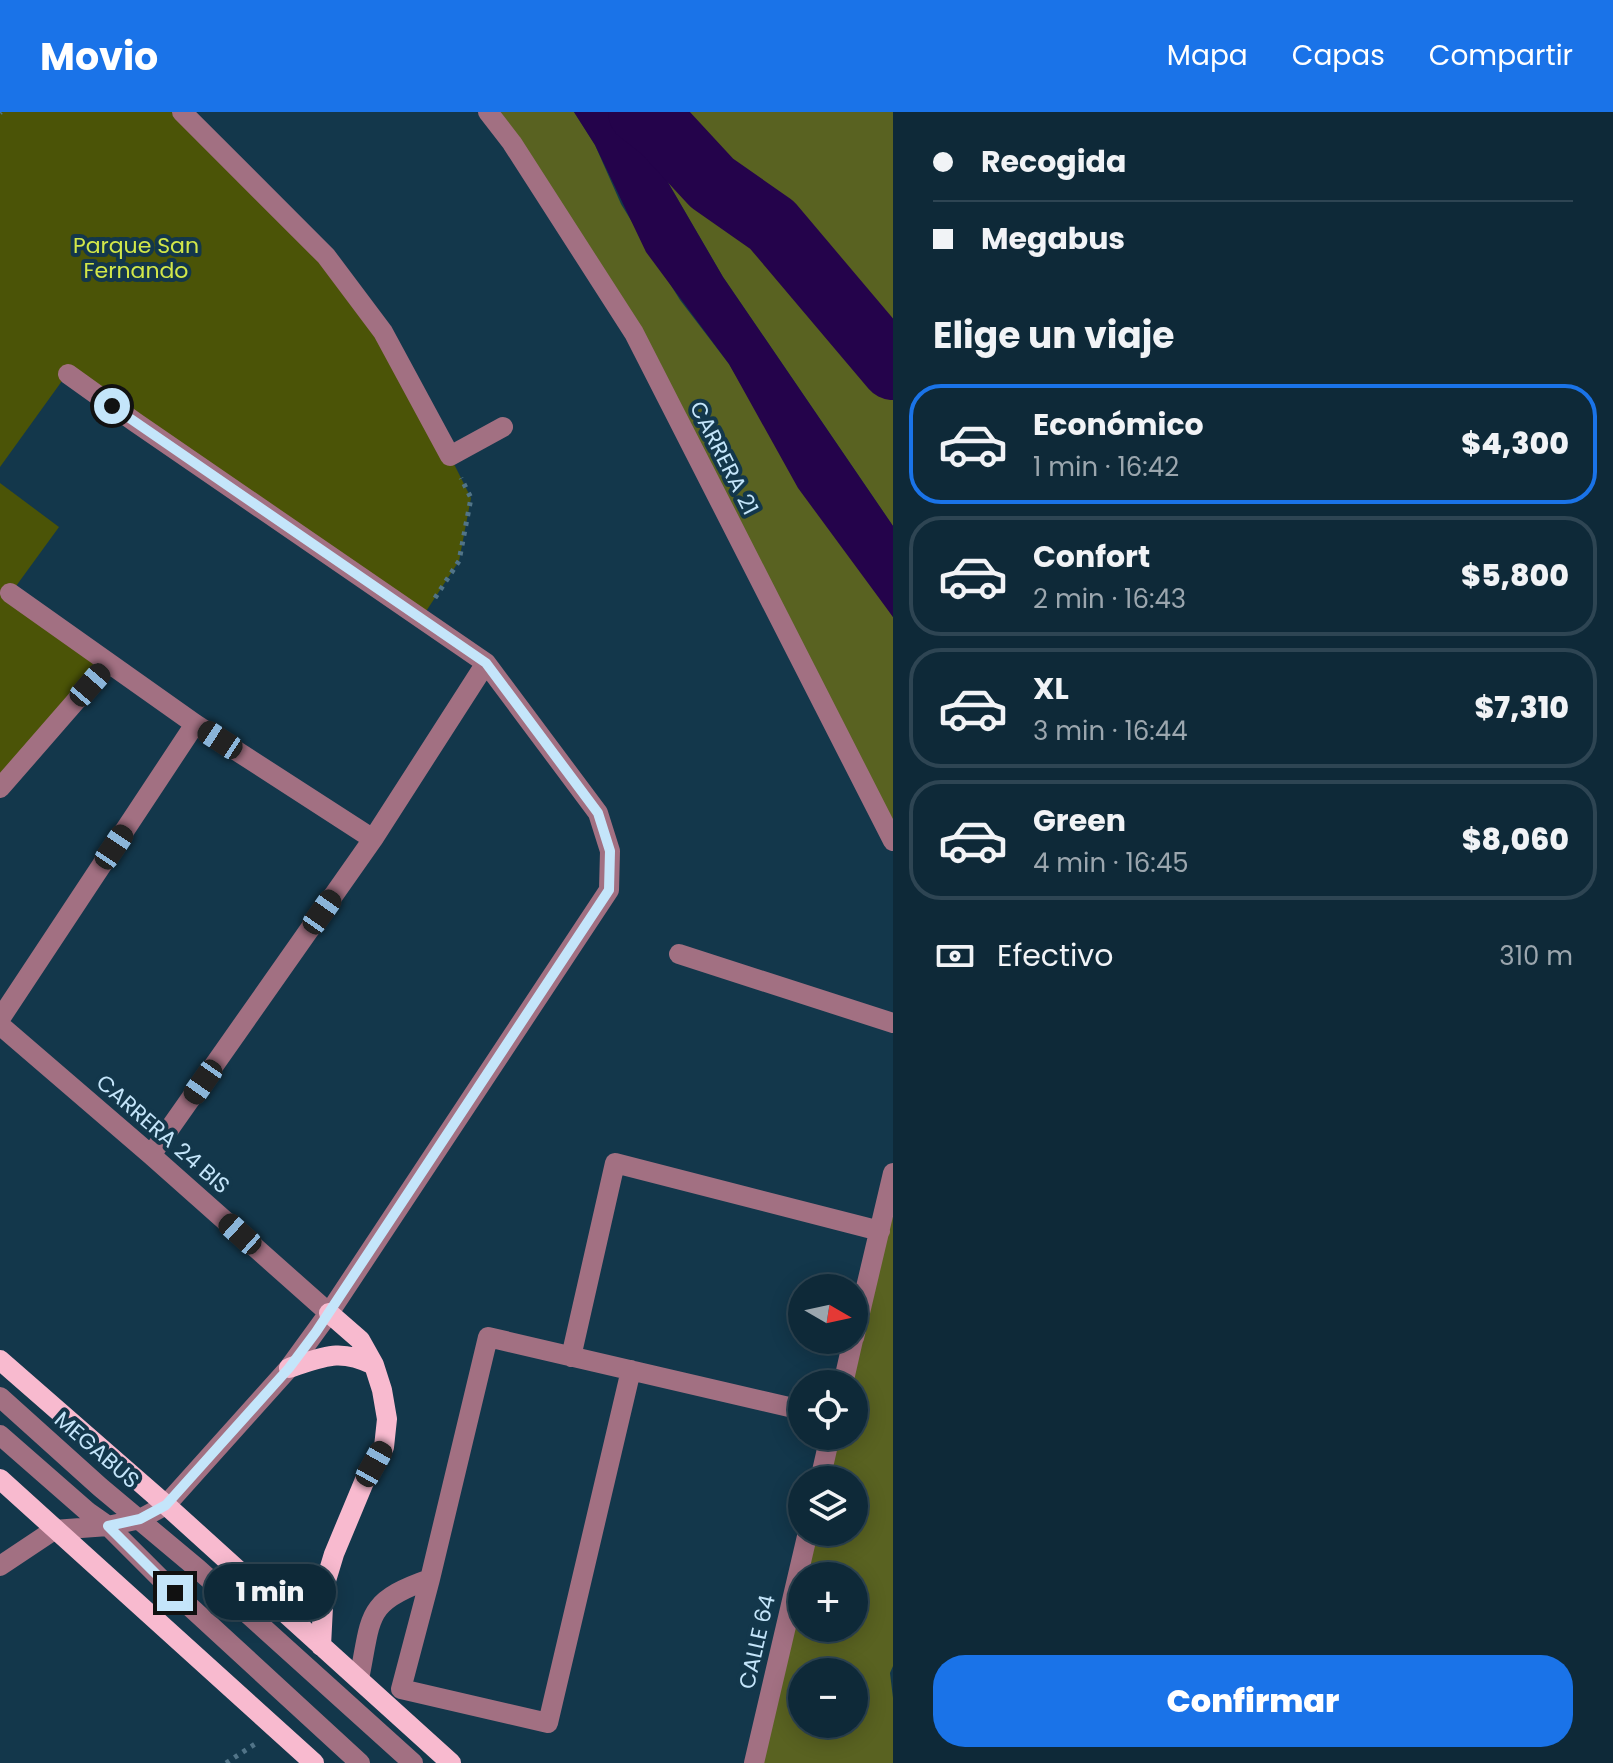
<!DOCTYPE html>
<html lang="es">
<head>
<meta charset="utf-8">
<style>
  :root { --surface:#0e2938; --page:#173140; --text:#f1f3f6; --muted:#9ba6ae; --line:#2e4553; --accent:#1a73e8 }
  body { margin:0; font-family:Poppins,sans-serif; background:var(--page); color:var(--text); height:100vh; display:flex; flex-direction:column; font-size:30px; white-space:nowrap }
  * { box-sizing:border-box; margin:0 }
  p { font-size:26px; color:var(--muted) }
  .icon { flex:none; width:44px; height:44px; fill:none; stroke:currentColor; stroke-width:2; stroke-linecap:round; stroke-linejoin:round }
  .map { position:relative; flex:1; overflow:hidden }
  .sheet { display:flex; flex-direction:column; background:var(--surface); width:720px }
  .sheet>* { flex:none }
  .hud { display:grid; align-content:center; height:176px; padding:0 40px; background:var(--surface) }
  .needle { width:52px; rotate:99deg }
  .controls { position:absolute; left:788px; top:1162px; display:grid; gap:16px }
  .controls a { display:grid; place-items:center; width:80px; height:80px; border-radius:50%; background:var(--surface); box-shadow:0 4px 20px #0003,0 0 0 2px var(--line); font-size:40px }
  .end { position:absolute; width:36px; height:36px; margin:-18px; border:10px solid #c4e5fa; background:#111; box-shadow:0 0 0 4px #111 }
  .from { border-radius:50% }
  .bubble { position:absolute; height:56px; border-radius:28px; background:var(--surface); box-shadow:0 4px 20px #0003,0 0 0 2px var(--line); font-size:26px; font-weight:800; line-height:56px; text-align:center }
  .car { position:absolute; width:24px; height:48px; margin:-24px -12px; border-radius:10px; box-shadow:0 0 6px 2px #0007; background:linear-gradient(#222 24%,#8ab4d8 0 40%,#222 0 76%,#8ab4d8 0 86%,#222 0) }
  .hud b { display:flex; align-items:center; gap:28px; height:76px; font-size:30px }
  .hud b+b { border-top:2px solid var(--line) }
  .hud i { width:20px; height:20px; background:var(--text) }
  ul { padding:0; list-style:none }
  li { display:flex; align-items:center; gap:24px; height:120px; margin:0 16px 12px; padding:0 24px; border:4px solid var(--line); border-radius:32px }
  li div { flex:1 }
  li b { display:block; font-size:30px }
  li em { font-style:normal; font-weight:800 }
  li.selected { border-color:var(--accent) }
  li>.icon { width:72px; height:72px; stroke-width:1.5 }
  h2 { padding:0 40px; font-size:36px; line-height:96px }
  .pay { display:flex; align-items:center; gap:20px; height:88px; padding:0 40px; font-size:30px }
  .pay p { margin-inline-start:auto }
  .action { display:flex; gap:16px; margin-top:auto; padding:16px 40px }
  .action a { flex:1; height:92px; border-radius:32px; background:var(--accent); color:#fff; font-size:32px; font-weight:800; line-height:92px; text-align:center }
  header { display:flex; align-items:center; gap:48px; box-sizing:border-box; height:112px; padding:0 40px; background:var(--accent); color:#fff }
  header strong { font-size:38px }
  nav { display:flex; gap:44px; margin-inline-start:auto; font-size:28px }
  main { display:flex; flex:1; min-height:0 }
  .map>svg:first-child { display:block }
  .green { fill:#4b5407 }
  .forest { fill:#596221; fill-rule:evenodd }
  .water { fill:#24034b }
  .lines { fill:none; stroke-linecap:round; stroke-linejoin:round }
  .river { stroke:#24034b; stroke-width:64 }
  .path { stroke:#517488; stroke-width:5; stroke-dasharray:4 6; stroke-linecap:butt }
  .minor { stroke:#a27082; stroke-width:20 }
  .major { stroke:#f8bacf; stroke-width:20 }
  .route { stroke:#c4e5fa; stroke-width:10 }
  .labels { text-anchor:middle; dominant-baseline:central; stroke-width:8; stroke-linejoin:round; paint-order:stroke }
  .park-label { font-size:22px; fill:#d2e749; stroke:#13374b }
  .street-label { font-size:22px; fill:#c4e5fa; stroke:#13374b }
</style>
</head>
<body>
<header>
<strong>Movio</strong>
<nav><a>Mapa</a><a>Capas</a><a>Compartir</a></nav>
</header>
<main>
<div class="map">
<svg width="893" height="1651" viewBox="0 0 893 1651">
  <rect width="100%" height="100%" fill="#13374b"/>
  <!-- green -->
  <path class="green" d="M0,0H182L326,144L450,344L471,386L459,449L421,507L67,262L0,355Z
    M0,371L59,415L11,481L108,552L0,676Z"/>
  <!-- forest -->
  <path class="forest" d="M488,0H574L595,33L621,92L680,188L729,252L754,294L893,505V729L634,221Z
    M627,0H893V414L723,165Z
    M893,1061V1554L890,1561L893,1586V1651H754L808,1420H854V1368H820L830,1324H854V1272H843ZM802,1464H854V1516H802ZM802,1560H854V1612H802Z"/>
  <!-- water -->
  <path class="water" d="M574,0H627L723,165L893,414V505L798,376L729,252L646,140L595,33Z"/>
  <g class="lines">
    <!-- river -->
    <path class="river" d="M640,0L663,18L712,71L772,113L893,256"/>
    <!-- path -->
    <path class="path" d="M0,1L1,0
      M435,486L459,449L471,386L461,366
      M226,1651L255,1632"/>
    <!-- minor -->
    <path class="minor" d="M182,0L326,144L383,220L450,344L503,315
      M488,0L512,31L634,221L893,729
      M10,481L195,612L373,727
      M0,676L108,552
      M679,842L893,911
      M0,907L195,612
      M0,913L151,1043L329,1201
      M151,1043L373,727L486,551
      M854,1226L893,1061
      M571,1245L615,1051L880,1119
      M843,1272L853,1228
      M0,1285L100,1375L198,1457L413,1651
      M0,1323L88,1400L108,1414L175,1481L360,1651
      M820,1368L830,1324
      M0,1454L54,1418L108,1414L140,1407L166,1393L289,1256L329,1201L609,778L610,739L598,701L486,551L135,310L68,262
      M430,1467L401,1577L548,1611L631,1258
      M359,1567C372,1504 364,1490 430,1467L488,1225L802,1298
      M754,1651L808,1420"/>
    <!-- major -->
    <path class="major" d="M0,1248L166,1393L451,1651
      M289,1256C324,1245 338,1236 374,1253
      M0,1367L314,1651
      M321,1534L324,1475L334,1442L364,1370L384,1335L387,1307L382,1278L374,1253L360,1228L329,1201"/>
  </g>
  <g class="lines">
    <!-- route -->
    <path class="route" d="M112,294L486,551L598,701L610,739L609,778L316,1220L289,1256L166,1393L140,1407L108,1414L175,1481"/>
  </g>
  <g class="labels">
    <!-- park labels -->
    <g class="park-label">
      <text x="136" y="133">Parque San<tspan x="136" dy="25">Fernando</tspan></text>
    </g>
    <!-- street labels -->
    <g class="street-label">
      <text transform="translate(724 346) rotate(63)">CARRERA 21</text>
      <text transform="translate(163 1022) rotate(41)">CARRERA 24 BIS</text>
      <text transform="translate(97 1338) rotate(41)">MEGABUS</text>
      <text transform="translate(757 1530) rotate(-77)">CALLE 64</text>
    </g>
  </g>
</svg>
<div class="controls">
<a><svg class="needle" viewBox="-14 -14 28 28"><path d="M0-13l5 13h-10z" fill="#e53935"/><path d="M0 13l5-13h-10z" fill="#9ba6ae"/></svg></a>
<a><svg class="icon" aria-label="locate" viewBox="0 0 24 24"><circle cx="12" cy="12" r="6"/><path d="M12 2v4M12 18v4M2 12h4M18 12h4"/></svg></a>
<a><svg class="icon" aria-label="layers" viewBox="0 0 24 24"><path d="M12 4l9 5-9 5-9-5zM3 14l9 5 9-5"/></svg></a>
<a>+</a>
<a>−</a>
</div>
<i class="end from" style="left:112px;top:294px"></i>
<i class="end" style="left:175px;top:1481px"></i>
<div class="bubble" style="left:204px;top:1452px;width:132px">1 min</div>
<i class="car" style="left:90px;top:573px;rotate:41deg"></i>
<i class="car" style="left:220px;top:628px;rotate:303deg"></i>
<i class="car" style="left:114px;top:735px;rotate:34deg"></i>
<i class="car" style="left:322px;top:800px;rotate:35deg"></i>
<i class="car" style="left:203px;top:970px;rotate:215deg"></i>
<i class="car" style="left:240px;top:1122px;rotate:312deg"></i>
<i class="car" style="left:374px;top:1352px;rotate:29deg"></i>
</div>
<section class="sheet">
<div class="hud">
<b><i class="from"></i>Recogida</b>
<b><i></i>Megabus</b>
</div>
<h2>Elige un viaje</h2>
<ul>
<li class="selected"><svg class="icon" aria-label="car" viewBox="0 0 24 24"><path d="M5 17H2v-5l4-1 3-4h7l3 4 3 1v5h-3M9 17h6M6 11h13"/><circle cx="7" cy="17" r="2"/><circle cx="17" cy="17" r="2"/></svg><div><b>Económico</b><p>1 min · 16:42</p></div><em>$4,300</em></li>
<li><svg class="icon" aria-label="car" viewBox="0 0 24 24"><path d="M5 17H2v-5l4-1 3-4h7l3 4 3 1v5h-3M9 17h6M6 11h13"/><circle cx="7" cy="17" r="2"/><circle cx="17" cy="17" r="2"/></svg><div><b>Confort</b><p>2 min · 16:43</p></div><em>$5,800</em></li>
<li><svg class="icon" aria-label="car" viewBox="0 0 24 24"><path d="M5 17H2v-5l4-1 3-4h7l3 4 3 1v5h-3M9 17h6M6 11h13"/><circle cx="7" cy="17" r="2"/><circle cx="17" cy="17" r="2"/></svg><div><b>XL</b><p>3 min · 16:44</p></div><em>$7,310</em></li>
<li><svg class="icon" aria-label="car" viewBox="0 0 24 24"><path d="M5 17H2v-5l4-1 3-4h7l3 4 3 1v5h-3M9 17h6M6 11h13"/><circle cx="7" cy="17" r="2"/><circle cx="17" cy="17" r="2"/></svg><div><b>Green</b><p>4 min · 16:45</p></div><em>$8,060</em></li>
</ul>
<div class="pay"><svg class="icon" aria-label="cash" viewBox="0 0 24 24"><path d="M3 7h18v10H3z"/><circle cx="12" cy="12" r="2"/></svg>Efectivo<p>310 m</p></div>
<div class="action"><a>Confirmar</a></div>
</section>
</main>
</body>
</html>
